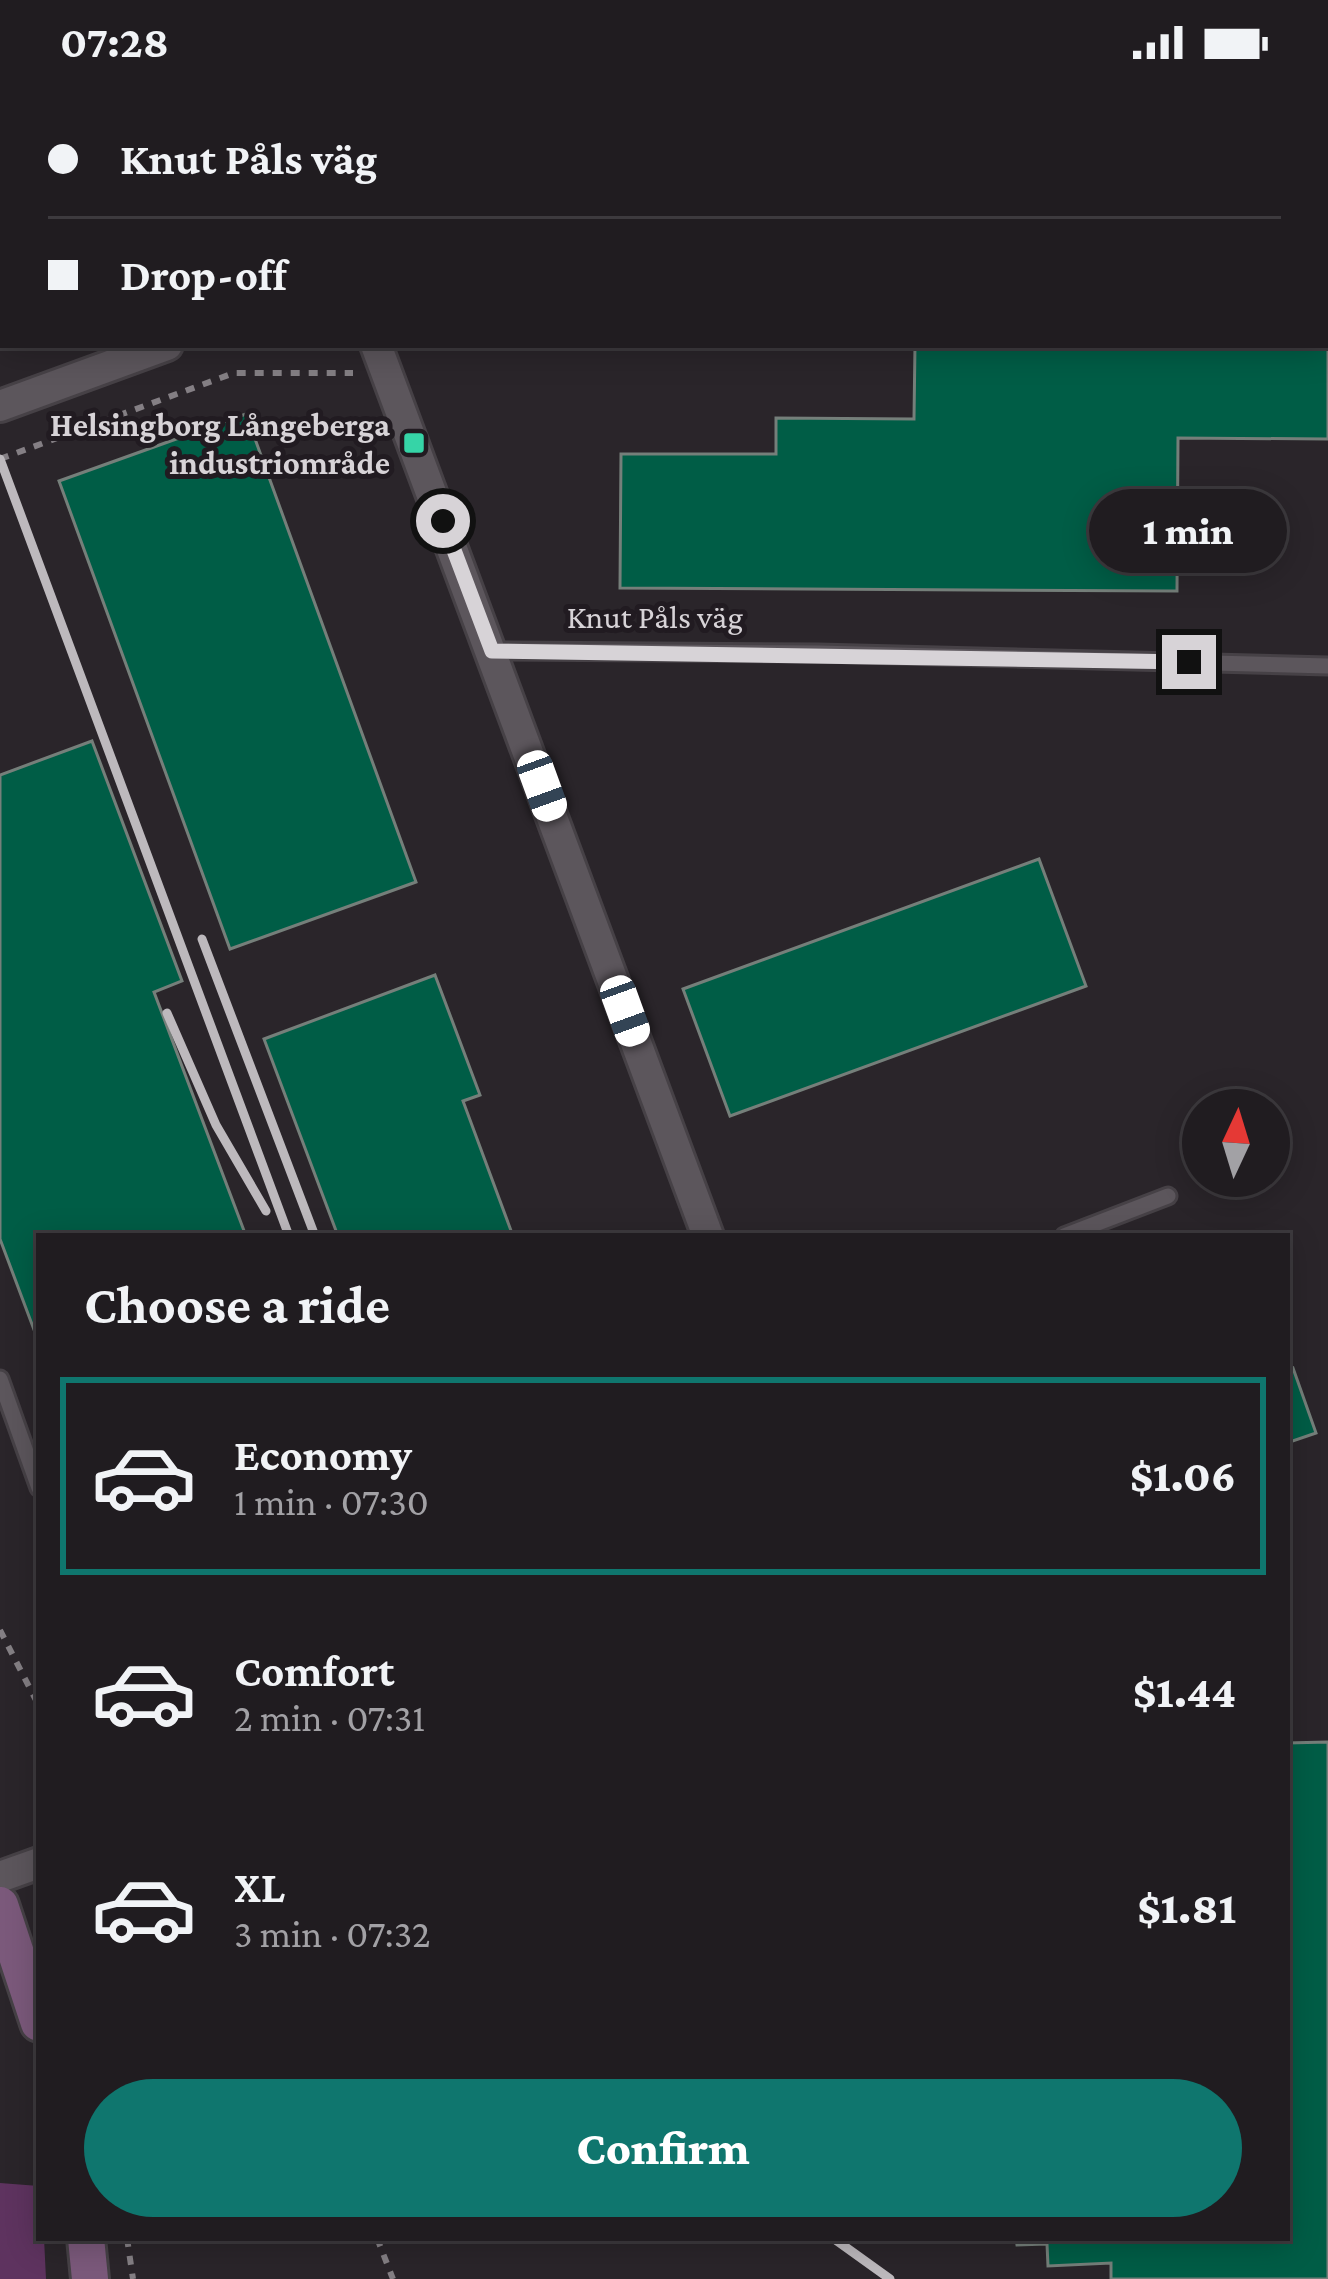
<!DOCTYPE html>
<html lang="en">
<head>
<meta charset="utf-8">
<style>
  :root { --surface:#201c20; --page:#282529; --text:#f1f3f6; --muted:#a2a1a5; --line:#3d3a3e; --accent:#0f766e }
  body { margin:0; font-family:"Crimson Pro",serif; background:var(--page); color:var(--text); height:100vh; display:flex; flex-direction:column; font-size:45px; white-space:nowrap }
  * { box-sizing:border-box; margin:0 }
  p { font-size:39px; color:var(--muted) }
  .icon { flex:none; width:66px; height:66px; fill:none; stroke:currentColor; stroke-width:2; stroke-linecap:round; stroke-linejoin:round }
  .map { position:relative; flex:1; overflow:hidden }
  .details { position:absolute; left:36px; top:1149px; width:1254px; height:1008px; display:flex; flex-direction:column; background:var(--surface); border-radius:0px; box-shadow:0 6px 30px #0003,0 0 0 3px var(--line) }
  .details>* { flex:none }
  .guide { position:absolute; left:0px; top:0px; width:1329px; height:264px; box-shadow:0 6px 30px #0003,0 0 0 3px var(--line); display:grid; align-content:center; height:264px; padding:0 48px; background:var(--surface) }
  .needle { width:78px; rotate:4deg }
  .fabs { position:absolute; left:1182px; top:1005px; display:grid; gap:24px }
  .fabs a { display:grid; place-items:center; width:108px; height:108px; border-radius:50%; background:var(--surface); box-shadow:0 6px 30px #0003,0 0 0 3px var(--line); font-size:60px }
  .end { position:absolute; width:54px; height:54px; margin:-27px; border:15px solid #d7d3d7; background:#111; box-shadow:0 0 0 6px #111 }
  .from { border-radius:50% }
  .bubble { position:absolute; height:84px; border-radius:42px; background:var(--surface); box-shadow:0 6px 30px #0003,0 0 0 3px var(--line); font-size:39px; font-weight:800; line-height:84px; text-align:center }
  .car { position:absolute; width:36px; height:72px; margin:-36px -18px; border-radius:15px; box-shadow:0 0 9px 3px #0007; background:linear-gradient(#fff 24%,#345 0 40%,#fff 0 76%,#345 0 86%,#fff 0) }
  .guide b { display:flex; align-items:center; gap:42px; height:114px; font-size:45px }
  .guide b+b { border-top:3px solid var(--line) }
  .guide i { width:30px; height:30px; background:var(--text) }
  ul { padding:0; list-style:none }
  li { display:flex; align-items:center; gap:36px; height:198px; margin:0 24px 18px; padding:0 24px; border:6px solid transparent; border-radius:0px }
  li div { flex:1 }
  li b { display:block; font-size:45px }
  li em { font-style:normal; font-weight:800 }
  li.current { border-color:var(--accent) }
  li>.icon { width:108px; height:108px; stroke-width:1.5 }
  h2 { padding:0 48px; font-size:54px; line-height:144px }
  .action { display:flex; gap:24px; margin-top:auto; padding:24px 48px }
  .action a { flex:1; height:138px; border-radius:72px; background:var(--accent); color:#fff; font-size:48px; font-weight:800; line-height:138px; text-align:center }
  .status { display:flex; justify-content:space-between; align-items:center; height:84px; padding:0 60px; background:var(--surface); direction:ltr }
  .status svg { height:33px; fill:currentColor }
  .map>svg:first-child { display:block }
  .green { fill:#5e335f }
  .building { fill:#005d46; stroke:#757f7a; stroke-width:3 }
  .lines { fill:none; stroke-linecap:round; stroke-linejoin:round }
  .lane-casing { stroke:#464146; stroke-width:21 }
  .street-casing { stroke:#464146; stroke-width:36 }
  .secondary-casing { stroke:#464146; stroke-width:42 }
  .path { stroke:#847f84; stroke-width:6; stroke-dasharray:9 9; stroke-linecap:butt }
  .lane { stroke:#5c565c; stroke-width:15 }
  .street { stroke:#5c565c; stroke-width:30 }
  .secondary { stroke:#7b597b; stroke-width:36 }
  .rail { stroke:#bdb9bd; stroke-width:9 }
  .route { stroke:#d7d3d7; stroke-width:15 }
  .poi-dot { fill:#36d4a7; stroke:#211b21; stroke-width:4.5 }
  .labels { text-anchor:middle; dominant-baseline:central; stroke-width:10; stroke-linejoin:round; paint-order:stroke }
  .poi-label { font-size:33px; font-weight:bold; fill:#d7d3d7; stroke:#211b21; text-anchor:end }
  .street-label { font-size:33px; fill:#d7d3d7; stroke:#211b21 }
</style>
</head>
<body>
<div class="status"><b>07:28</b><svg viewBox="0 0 49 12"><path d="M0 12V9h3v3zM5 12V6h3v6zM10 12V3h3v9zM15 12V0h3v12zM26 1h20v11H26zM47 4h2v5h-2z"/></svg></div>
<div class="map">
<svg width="1328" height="2195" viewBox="0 0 1328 2195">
  <rect width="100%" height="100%" fill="#2a252a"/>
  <!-- green -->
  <path class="green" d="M0,2099L39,2102V2154H44L46,2195H0Z"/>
  <!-- building -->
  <path class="building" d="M0,0H170L171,3H3L0,53Z
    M408,0H1328V355L1178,354L1177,507L620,504L621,370H776V334L914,335L915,261H1326V3H408Z
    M246,330L416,798L230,865L59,397Z
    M92,657L182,897L154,908L246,1152H39V1259L0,1155V691Z
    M1039,775L1086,902L730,1032L683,905Z
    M435,891L480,1011L463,1017L513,1152H338L264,955Z
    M1293,1284L1316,1349L1287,1359V1286Z
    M1328,1658V2195H1111V2179L1048,2182L1047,2160L1017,2161L1016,2154H1287V1659Z"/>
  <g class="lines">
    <defs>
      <path id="lane" d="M492,567L818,569L1328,582
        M1064,1152L1168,1112
        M0,1295L39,1404"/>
      <path id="street" d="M275,0L276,3
        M376,261L708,1152
        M0,322L167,261
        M0,1793L39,1779"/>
      <path id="secondary" d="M0,1821L39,1939
        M86,2154L90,2195"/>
    </defs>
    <!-- lane casing -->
    <use href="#lane" class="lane-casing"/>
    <!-- street casing -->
    <use href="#street" class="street-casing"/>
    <!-- secondary casing -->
    <use href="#secondary" class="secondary-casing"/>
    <!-- path -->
    <path class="path" d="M0,375L234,289H353
      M0,1546L39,1622
      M127,2154L133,2195
      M377,2154L393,2195"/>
    <!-- lane -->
    <use href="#lane" class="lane"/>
    <!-- street -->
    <use href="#street" class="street"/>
    <!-- secondary -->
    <use href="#secondary" class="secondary"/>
    <!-- rail -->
    <path class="rail" d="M0,375L289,1152
      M202,855L315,1152
      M167,929L216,1041L266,1127
      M833,2154L890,2195"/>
  </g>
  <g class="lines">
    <!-- route -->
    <path class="route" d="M443,437L492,567L1189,578"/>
  </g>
  <!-- markers -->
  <rect class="poi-dot" x="402" y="347" width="24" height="24" rx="6"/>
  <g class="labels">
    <!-- poi labels -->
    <g class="poi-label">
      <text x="390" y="340">Helsingborg Långeberga<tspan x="390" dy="38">industriområde</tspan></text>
    </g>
    <!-- street labels -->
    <g class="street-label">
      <text x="655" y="532">Knut Påls väg</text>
    </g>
  </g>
</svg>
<div class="fabs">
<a><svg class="needle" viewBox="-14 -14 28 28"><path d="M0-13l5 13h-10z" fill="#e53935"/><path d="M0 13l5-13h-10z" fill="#a2a1a5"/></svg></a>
</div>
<i class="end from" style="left:443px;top:437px"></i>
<i class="end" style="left:1189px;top:578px"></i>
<div class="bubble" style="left:1089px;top:405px;width:198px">1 min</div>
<i class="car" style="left:542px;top:702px;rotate:160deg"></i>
<i class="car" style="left:625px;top:927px;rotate:160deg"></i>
<div class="guide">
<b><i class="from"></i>Knut Påls väg</b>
<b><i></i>Drop-off</b>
</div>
<section class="details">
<h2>Choose a ride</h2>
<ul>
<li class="current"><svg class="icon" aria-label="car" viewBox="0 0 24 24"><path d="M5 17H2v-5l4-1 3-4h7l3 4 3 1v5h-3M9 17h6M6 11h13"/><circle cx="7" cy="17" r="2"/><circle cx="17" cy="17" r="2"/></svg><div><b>Economy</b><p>1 min · 07:30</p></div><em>$1.06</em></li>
<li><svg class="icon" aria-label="car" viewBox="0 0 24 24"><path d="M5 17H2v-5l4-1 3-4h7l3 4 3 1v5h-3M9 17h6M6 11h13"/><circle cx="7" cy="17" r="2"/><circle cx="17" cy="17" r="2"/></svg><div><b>Comfort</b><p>2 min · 07:31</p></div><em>$1.44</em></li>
<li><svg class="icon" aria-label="car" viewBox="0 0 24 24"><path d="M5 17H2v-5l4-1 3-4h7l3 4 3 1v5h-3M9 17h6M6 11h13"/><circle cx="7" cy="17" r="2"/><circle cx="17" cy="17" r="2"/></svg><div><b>XL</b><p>3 min · 07:32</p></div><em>$1.81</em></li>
</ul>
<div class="action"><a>Confirm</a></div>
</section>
</div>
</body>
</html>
